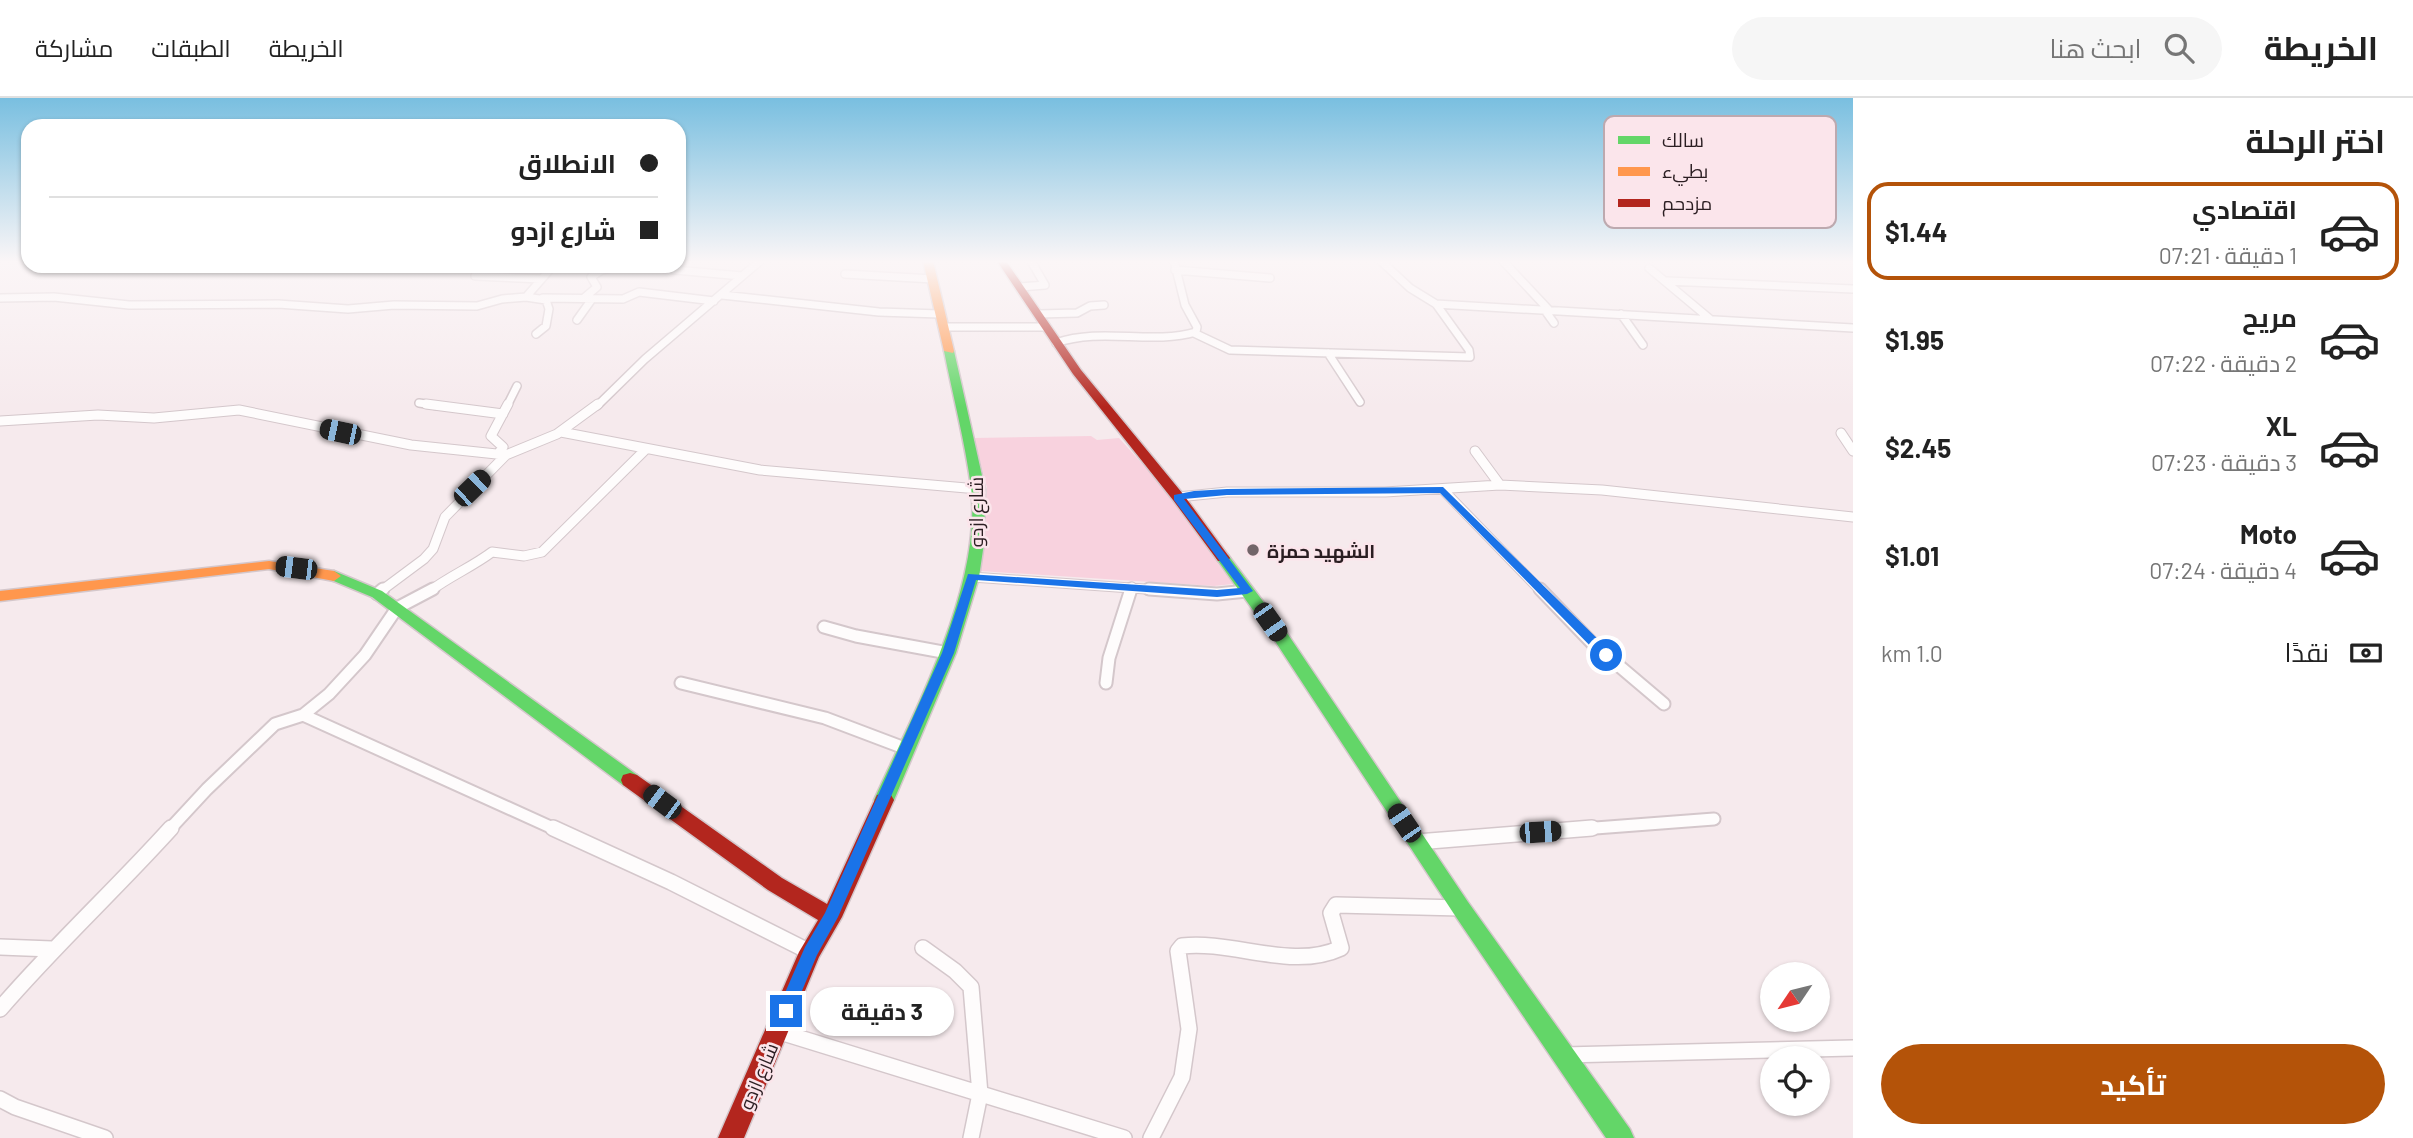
<!DOCTYPE html>
<html lang="ar">
<head>
<meta charset="utf-8">
<style>
  :root { --surface:#fff; --page:#f6f6f6; --text:#222; --muted:#767676; --line:#e0e0e0; --accent:#b45309 }
  body { margin:0; font-family:Barlow,Cairo,sans-serif; background:var(--page); color:var(--text); direction:rtl; height:100vh; display:flex; flex-direction:column; font-size:26px; white-space:nowrap }
  * { box-sizing:border-box; margin:0 }
  p { font-size:23px; color:var(--muted) }
  .icon { flex:none; width:38px; height:38px; fill:none; stroke:currentColor; stroke-width:2; stroke-linecap:round; stroke-linejoin:round }
  .map { position:relative; flex:1; overflow:hidden; direction:ltr }
  .side { display:flex; flex-direction:column; background:var(--surface); width:560px }
  .side>* { flex:none }
  .banner { position:absolute; left:21px; top:21px; width:665px; height:154px; border-radius:21px; box-shadow:0 2px 5px #0004; direction:rtl; display:grid; align-content:center; height:154px; padding:0 28px; background:var(--surface) }
  .needle { width:46px; rotate:235deg }
  .buttons { position:absolute; left:1760px; top:864px; display:grid; gap:14px }
  .buttons a { display:grid; place-items:center; width:70px; height:70px; border-radius:50%; background:var(--surface); box-shadow:0 2px 5px #0004; font-size:35px }
  .end { position:absolute; width:32px; height:32px; margin:-16px; border:9px solid #1a73e8; background:#fff; box-shadow:0 0 0 4px #fff }
  .from { border-radius:50% }
  .bubble { position:absolute; height:49px; border-radius:24px; background:var(--surface); box-shadow:0 2px 5px #0004; font-size:23px; font-weight:700; line-height:49px; text-align:center; direction:rtl }
  .car { position:absolute; width:21px; height:42px; margin:-21px -10px; border-radius:9px; box-shadow:0 0 5px 2px #0007; background:linear-gradient(#222 24%,#8ab4d8 0 40%,#222 0 76%,#8ab4d8 0 86%,#222 0) }
  .banner b { display:flex; align-items:center; gap:24px; height:66px; font-size:26px }
  .banner b+b { border-top:2px solid var(--line) }
  .banner i { width:18px; height:18px; background:var(--text) }
  ul { padding:0; list-style:none }
  li { display:flex; align-items:center; gap:21px; height:98px; margin:0 14px 10px; padding:0 14px; border:4px solid transparent; border-radius:21px }
  li div { flex:1 }
  li b { display:block; font-size:26px }
  li em { font-style:normal; font-weight:700 }
  li.selected { border-color:var(--accent) }
  li>.icon { width:63px; height:63px; stroke-width:1.5 }
  h2 { padding:0 28px; font-size:32px; line-height:84px }
  .pay { display:flex; align-items:center; gap:18px; height:77px; padding:0 28px; font-size:26px }
  .pay p { margin-inline-start:auto }
  .button { display:flex; gap:14px; margin-top:auto; padding:14px 28px }
  .button a { flex:1; height:80px; border-radius:42px; background:var(--accent); color:#fff; font-size:28px; font-weight:700; line-height:80px; text-align:center }
  header { display:flex; align-items:center; gap:42px; box-sizing:border-box; height:98px; padding:0 35px; background:var(--surface); border-bottom:2px solid var(--line) }
  header strong { font-size:33px }
  nav { display:flex; gap:38px; margin-inline-start:auto; font-size:24px }
  .search { width:490px; height:63px; background:var(--page); display:flex; align-items:center; gap:18px; box-sizing:border-box; padding:0 24px; border-radius:38px; color:var(--muted); font-size:26px }
  main { display:flex; flex:1; min-height:0 }
  .map>svg:first-child { display:block }
  .green { fill:#f8d2de }
  .lines { fill:none; stroke-linecap:round; stroke-linejoin:round }
  .street-far3-casing { stroke:#d4c7cb; stroke-width:10 }
  .street-far2-casing { stroke:#d4c7cb; stroke-width:11 }
  .street-far1-casing { stroke:#d4c7cb; stroke-width:15 }
  .street-casing { stroke:#d4c7cb; stroke-width:18 }
  .fast-casing { stroke:#d4c7cb; stroke-width:3 }
  .slow-casing { stroke:#d4c7cb; stroke-width:3 }
  .jam-casing { stroke:#d4c7cb; stroke-width:3 }
  .street-far3 { stroke:#fefcfc; stroke-width:7 }
  .street-far2 { stroke:#fefcfc; stroke-width:9 }
  .street-far1 { stroke:#fefcfc; stroke-width:11 }
  .street { stroke:#fefcfc; stroke-width:15 }
  .fast { fill:#63d668; fill-rule:evenodd }
  .slow { fill:#ff974d; fill-rule:evenodd }
  .jam { fill:#b3261e; fill-rule:evenodd }
  .route { fill:#1a73e8 }
  .poi-dot { fill:#726569; stroke:#fbe5eb; stroke-width:2.5 }
  .labels { text-anchor:middle; dominant-baseline:central; stroke-width:5; stroke-linejoin:round; paint-order:stroke }
  .street-label { font-size:19px; fill:#2b1e22; stroke:#fbe5eb }
  .poi-label { font-size:19px; font-weight:bold; fill:#2b1e22; stroke:#fbe5eb; text-anchor:start }
  .key { fill:#fbe5eb; stroke:#bda9af; stroke-width:2 }
  .key-label { font-size:19px; fill:#2b1e22 }
</style>
</head>
<body>
<header>
<strong>الخريطة</strong>
<div class="search"><svg class="icon" aria-label="search" viewBox="0 0 24 24"><circle cx="10" cy="10" r="6"/><path d="M15 15l6 6"/></svg>ابحث هنا</div>
<nav><a>الخريطة</a><a>الطبقات</a><a>مشاركة</a></nav>
</header>
<main>
<section class="side">
<h2>اختر الرحلة</h2>
<ul>
<li class="selected"><svg class="icon" aria-label="car" viewBox="0 0 24 24"><path d="M5 17H2v-5l4-1 3-4h7l3 4 3 1v5h-3M9 17h6M6 11h13"/><circle cx="7" cy="17" r="2"/><circle cx="17" cy="17" r="2"/></svg><div><b>اقتصادي</b><p>1 دقيقة · 07:21</p></div><em>$1.44</em></li>
<li><svg class="icon" aria-label="car" viewBox="0 0 24 24"><path d="M5 17H2v-5l4-1 3-4h7l3 4 3 1v5h-3M9 17h6M6 11h13"/><circle cx="7" cy="17" r="2"/><circle cx="17" cy="17" r="2"/></svg><div><b>مريح</b><p>2 دقيقة · 07:22</p></div><em>$1.95</em></li>
<li><svg class="icon" aria-label="car" viewBox="0 0 24 24"><path d="M5 17H2v-5l4-1 3-4h7l3 4 3 1v5h-3M9 17h6M6 11h13"/><circle cx="7" cy="17" r="2"/><circle cx="17" cy="17" r="2"/></svg><div><b>XL</b><p>3 دقيقة · 07:23</p></div><em>$2.45</em></li>
<li><svg class="icon" aria-label="car" viewBox="0 0 24 24"><path d="M5 17H2v-5l4-1 3-4h7l3 4 3 1v5h-3M9 17h6M6 11h13"/><circle cx="7" cy="17" r="2"/><circle cx="17" cy="17" r="2"/></svg><div><b>Moto</b><p>4 دقيقة · 07:24</p></div><em>$1.01</em></li>
</ul>
<div class="pay"><svg class="icon" aria-label="cash" viewBox="0 0 24 24"><path d="M3 7h18v10H3z"/><circle cx="12" cy="12" r="2"/></svg>نقدًا<p>1.0 km</p></div>
<div class="button"><a>تأكيد</a></div>
</section>
<div class="map">
<svg width="1853" height="1040" viewBox="0 0 1853 1040">
  <rect width="100%" height="100%" fill="#f6eaed"/>
  <!-- green -->
  <path class="green" d="M1091,338L1097,342L1119,340L1156,381L1233,486L1214,488L980,473L987,390L974,340Z"/>
  <g class="lines">
    <defs>
      <path id="street-far3" d="M1503,163L1548,211
        M1649,170L1710,221
        M664,171L742,178
        M1175,172L1270,180
        M845,176L933,181
        M475,178L541,181
        M1667,183L1853,191
        M1020,189L1045,187L1031,163
        M722,197L879,214L940,216
        M526,199L553,168
        M0,200L54,199L129,207L278,206L348,211L394,207L477,208L502,201L526,199L546,202L549,211L546,228L536,236
        M543,200L623,201L639,194L714,203
        M584,200L597,189L591,179L602,172L622,168
        M1436,206L1853,230
        M1544,211L1554,225
        M1039,216L1077,215L1090,208L1104,207
        M1621,216L1643,247
        M577,222L592,201
        M943,229H1046
        M1194,235L1230,252L1470,259L1469,252L1436,206L1410,190L1381,163
        M1056,245C1102,229 1150,247 1196,234L1197,229L1185,207L1174,163
        M1328,255L1360,304
        M419,305L440,308
        M507,308L517,288
        M597,308L645,261L760,163"/>
      <path id="street-far2" d="M426,306L503,316
        M0,323L98,317L154,320L239,312L411,347L506,357
        M561,334L760,372L978,391
        M1841,335L1853,353
        M1475,353L1500,387
        M498,356L503,349L491,338L508,306
        M1443,392L1541,493
        M1178,399L1227,394H1385L1500,387L1602,392L1853,419
        M972,479L1174,493
        M381,493L424,461L433,451L445,419L506,357L557,336L598,306
        M430,493C450,478 472,469 492,454L524,458L542,454L645,352
        M1131,493L1132,489"/>
      <path id="street-far1" d="M1149,491L1217,496L1247,493
        M1540,491L1592,545L1664,606
        M377,496L383,491
        M824,529L856,538L948,555
        M681,585L825,620L907,651
        M1106,585L1109,560L1131,491
        M303,617L557,732
        M169,732L207,691L275,626L303,617L329,596L365,557L397,510L433,491
        M1569,732L1714,721"/>
      <path id="street" d="M553,730L671,784L810,854
        M1417,744L1592,730
        M0,849L52,851
        M923,850L955,873L971,889L980,996L971,1040
        M0,911C54,848 115,792 171,730
        M777,933L1124,1040
        M1564,957L1853,950
        M0,1001L15,1009L105,1040
        M1151,1040L1182,979L1189,931L1178,853L1182,848C1233,842 1292,873 1341,850L1331,815L1336,807L1461,810"/>
      <path id="fast" d="M949,250L954,253L985,391L984,445L979,479L956,555L894,702L891,707L884,709L877,707L874,702C914,614 983,487 971,389C965,344 953,298 944,253Z
        M1223,456L1228,457L1287,535L1468,804L1630,1031L1634,1040H1606L1454,816L1275,543L1216,460Z
        M334,473L382,493L637,677L639,682L637,687L630,689L623,687L372,499L329,481L327,478L329,475Z"/>
      <path id="slow" d="M923,163H933L954,253L953,255L944,253Z
        M269,463L334,473L341,478L334,483L269,471L0,503V493Z"/>
      <path id="jam" d="M997,163H1006L1081,272L1183,396L1230,460L1228,463H1218L1173,402L1073,276Z
        M630,675L637,677L782,780L827,806L877,697L884,695L891,697L894,702L842,819L819,859L744,1040H718L799,854L818,822L768,792L623,687L621,682L623,677Z"/>
    </defs>
    <!-- street-far3 casing -->
    <use href="#street-far3" class="street-far3-casing"/>
    <!-- street-far2 casing -->
    <use href="#street-far2" class="street-far2-casing"/>
    <!-- street-far1 casing -->
    <use href="#street-far1" class="street-far1-casing"/>
    <!-- street casing -->
    <use href="#street" class="street-casing"/>
    <!-- fast casing -->
    <use href="#fast" class="fast-casing"/>
    <!-- slow casing -->
    <use href="#slow" class="slow-casing"/>
    <!-- jam casing -->
    <use href="#jam" class="jam-casing"/>
    <!-- street-far3 -->
    <use href="#street-far3" class="street-far3"/>
    <!-- street-far2 -->
    <use href="#street-far2" class="street-far2"/>
    <!-- street-far1 -->
    <use href="#street-far1" class="street-far1"/>
    <!-- street -->
    <use href="#street" class="street"/>
    <!-- fast -->
    <use href="#fast" class="fast"/>
    <!-- slow -->
    <use href="#slow" class="slow"/>
    <!-- jam -->
    <use href="#jam" class="jam"/>
  </g>
  <!-- sky -->
  <linearGradient id="sky" x2="0" y2="1"><stop stop-color="#79bfe0"/><stop offset="0.53" stop-color="#fbf6f7"/><stop offset="1" stop-color="#fbf6f7" stop-opacity="0"/></linearGradient>
  <rect width="1853" height="309" fill="url(#sky)"/>
  <!-- route -->
  <path class="route" d="M1443,389L1611,554V560H1602L1440,395L1227,397L1184,401L1253,493L1247,496L1217,499L976,482L954,555L838,819L817,857L791,919L786,921L780,919L777,913L805,849L825,815L942,555L968,476L1217,492L1240,490L1174,402V397L1194,393L1227,391Z"/>
  <!-- markers -->
  <circle class="poi-dot" cx="1253" cy="452" r="7"/>
  <g class="labels">
    <!-- street labels -->
    <g class="street-label">
      <text transform="translate(975 414) rotate(-90)">شارع ازدو</text>
      <text transform="translate(758 978) rotate(-67)">شارع ازدو</text>
    </g>
    <!-- poi labels -->
    <g class="poi-label">
      <text x="1267" y="452">الشهيد حمزة</text>
    </g>
  </g>
  <!-- legend -->
  <rect x="1604" y="18" width="232" height="112" rx="10" class="key"/>
  <rect x="1618" y="38" width="32" height="8" fill="#63d668"/>
  <rect x="1618" y="69" width="32" height="9" fill="#ff974d"/>
  <rect x="1618" y="101" width="32" height="8" fill="#b3261e"/>
  <g class="key-label">
    <text x="1662" y="49">سالك</text>
    <text x="1662" y="80">بطيء</text>
    <text x="1662" y="112">مزدحم</text>
  </g>
</svg>
<div class="buttons">
<a><svg class="needle" viewBox="-14 -14 28 28"><path d="M0-13l5 13h-10z" fill="#e53935"/><path d="M0 13l5-13h-10z" fill="#767676"/></svg></a>
<a><svg class="icon" aria-label="locate" viewBox="0 0 24 24"><circle cx="12" cy="12" r="6"/><path d="M12 2v4M12 18v4M2 12h4M18 12h4"/></svg></a>
</div>
<i class="end from" style="left:1606px;top:557px"></i>
<i class="end" style="left:786px;top:913px"></i>
<div class="bubble" style="left:810px;top:889px;width:144px">3 دقيقة</div>
<i class="car" style="left:340px;top:334px;rotate:282deg"></i>
<i class="car" style="left:472px;top:390px;rotate:46deg"></i>
<i class="car" style="left:296px;top:470px;rotate:277deg"></i>
<i class="car" style="left:1270px;top:524px;rotate:145deg"></i>
<i class="car" style="left:662px;top:704px;rotate:307deg"></i>
<i class="car" style="left:1404px;top:725px;rotate:326deg"></i>
<i class="car" style="left:1540px;top:734px;rotate:86deg"></i>
<div class="banner">
<b><i class="from"></i>الانطلاق</b>
<b><i></i>شارع ازدو</b>
</div>
</div>
</main>
</body>
</html>
